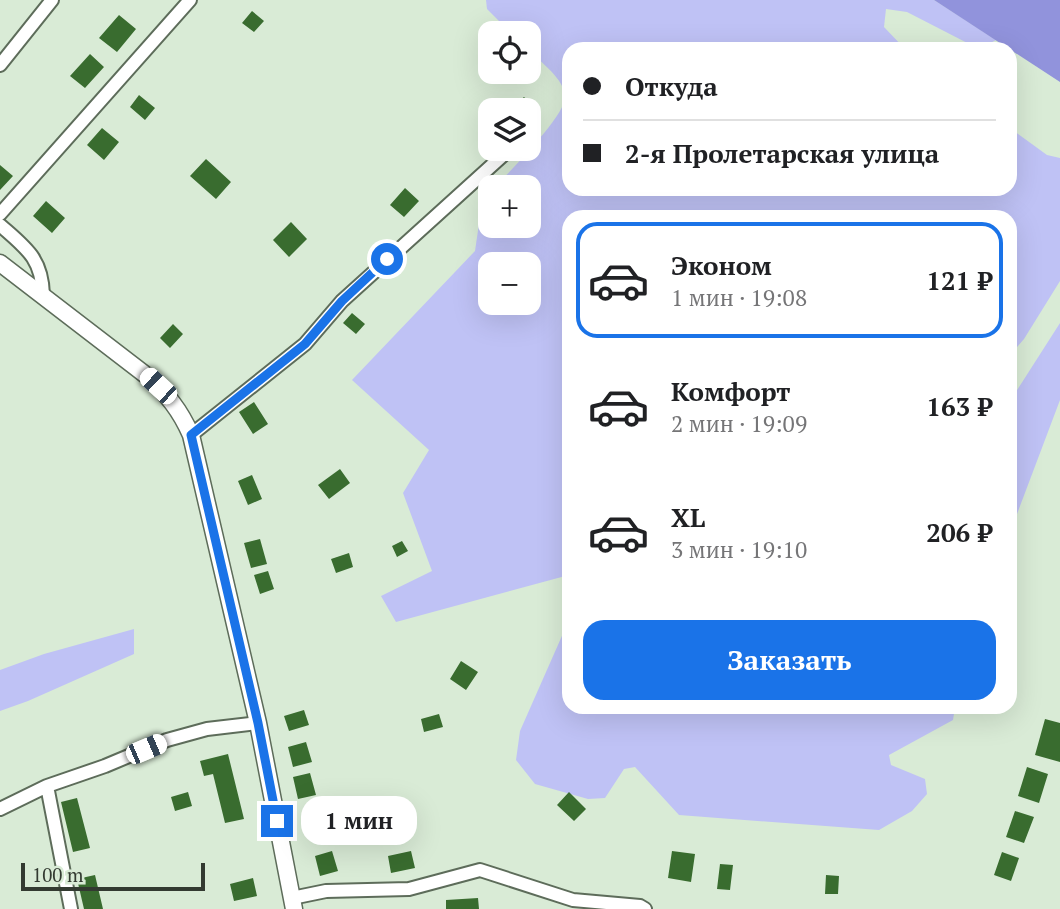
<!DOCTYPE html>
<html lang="ru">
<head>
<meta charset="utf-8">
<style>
  :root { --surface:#fff; --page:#f2f2f2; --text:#202124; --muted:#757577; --line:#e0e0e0; --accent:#1a73e8 }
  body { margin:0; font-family:"PT Serif",serif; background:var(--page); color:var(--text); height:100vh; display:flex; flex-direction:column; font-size:26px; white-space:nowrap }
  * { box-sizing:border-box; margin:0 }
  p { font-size:23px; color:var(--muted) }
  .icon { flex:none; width:38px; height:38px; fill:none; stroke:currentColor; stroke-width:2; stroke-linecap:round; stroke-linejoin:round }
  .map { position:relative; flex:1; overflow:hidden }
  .panel { position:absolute; left:562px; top:210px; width:455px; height:504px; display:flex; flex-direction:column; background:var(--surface); border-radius:21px; box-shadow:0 7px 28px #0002 }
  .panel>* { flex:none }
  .banner { position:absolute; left:562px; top:42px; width:455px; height:154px; border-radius:21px; box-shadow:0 7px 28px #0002; display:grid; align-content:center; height:154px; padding:0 21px; background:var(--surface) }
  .buttons { position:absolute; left:478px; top:21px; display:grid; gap:14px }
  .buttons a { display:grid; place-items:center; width:63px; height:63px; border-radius:14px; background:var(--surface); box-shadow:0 7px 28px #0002; font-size:35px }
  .scale { position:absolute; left:21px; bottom:18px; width:184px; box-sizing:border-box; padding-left:7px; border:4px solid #333a31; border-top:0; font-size:19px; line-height:24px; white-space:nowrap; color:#333a31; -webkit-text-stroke:5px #d9ebd6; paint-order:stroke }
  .end { position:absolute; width:32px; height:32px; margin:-16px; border:9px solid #1a73e8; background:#fff; box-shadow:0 0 0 4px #fff }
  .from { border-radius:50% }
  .bubble { position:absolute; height:49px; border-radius:21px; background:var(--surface); box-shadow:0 7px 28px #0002; font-size:23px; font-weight:600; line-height:49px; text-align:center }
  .car { position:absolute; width:21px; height:42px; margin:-21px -10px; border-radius:9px; box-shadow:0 0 5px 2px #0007; background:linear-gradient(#fff 24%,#345 0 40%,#fff 0 76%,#345 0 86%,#fff 0) }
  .banner b { display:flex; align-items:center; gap:24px; height:66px; font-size:26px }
  .banner b+b { border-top:2px solid var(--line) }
  .banner i { width:18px; height:18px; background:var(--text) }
  ul { padding:12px 0 0; list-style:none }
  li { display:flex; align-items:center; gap:21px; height:116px; margin:0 14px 10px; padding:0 7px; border:4px solid transparent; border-radius:21px }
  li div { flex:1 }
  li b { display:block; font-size:26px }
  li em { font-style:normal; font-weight:600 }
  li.active { border-color:var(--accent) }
  li>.icon { width:63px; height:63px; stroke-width:1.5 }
  .action { display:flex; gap:14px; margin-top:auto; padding:14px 21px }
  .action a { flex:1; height:80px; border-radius:21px; background:var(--accent); color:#fff; font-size:28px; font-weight:600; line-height:80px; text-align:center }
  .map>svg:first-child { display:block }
  .green { fill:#bfc2f5; fill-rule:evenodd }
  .water { fill:#9193dc }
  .building { fill:#396c2f }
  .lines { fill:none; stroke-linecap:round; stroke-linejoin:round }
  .minor-casing { stroke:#5d6c5a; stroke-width:16 }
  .major-casing { stroke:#5d6c5a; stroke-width:19 }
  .minor { stroke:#fff; stroke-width:12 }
  .major { stroke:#fff; stroke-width:16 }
  .route { stroke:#1a73e8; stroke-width:9 }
</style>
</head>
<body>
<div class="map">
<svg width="1060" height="909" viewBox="0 0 1060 909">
  <rect width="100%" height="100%" fill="#d9ebd6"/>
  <!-- green -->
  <path class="green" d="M486,0H934L996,40L979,49L907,12L886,9L884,27L905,49H569V189H1010V128L1047,155L1060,158V281L1024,339L1010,355V217H569V575L396,622L381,596L432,571L403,493L429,450L352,380L475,251L482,203L490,193V226H528V187H495C509,172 566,115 565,97C565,79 540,62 529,50L528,33H511L487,9ZM490,264H528V303H490Z
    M1060,323V400L1014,522L1010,526V401Z
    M569,628V707H955L953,720L889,755L891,765L925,779L927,794L912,811L879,830L679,815L635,767L624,769L605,798L588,799L535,784L516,760L520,731L565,629Z
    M134,629V654L28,701L0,711V670L44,654Z"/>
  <!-- water -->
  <path class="water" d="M934,0H1060V82Z"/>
  <!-- building -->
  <path class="building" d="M252,11L264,21L254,32L242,23Z
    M119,15L136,29L117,52L99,38Z
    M90,54L104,67L85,88L70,76Z
    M139,95L155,108L145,120L130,107Z
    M524,97L533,106L529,110H509Z
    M102,128L119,142L104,160L87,145Z
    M206,159L231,182L216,199L190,176Z
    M0,165L13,176L0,190Z
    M405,188L419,201L404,217L390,205Z
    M46,201L65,218L52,233L33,216Z
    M291,222L307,239L289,257L273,240Z
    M352,313L365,324L356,334L343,323Z
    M173,324L183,334L170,348L160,338Z
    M254,402L268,424L253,434L239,412Z
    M340,469L350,483L329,499L318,485Z
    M252,475L262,499L248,505L238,481Z
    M260,539L267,564L251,568L244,543Z
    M402,541L408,551L397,557L392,546Z
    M349,553L353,567L336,573L331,559Z
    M268,571L274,589L260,594L254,575Z
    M461,661L478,672L466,690L450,679Z
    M304,710L309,725L289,731L284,716Z
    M439,714L443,727L424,732L421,719Z
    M1045,719L1060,723V762L1035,755Z
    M306,742L312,762L293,767L288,747Z
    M228,754L244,819L225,823L213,774L204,776L200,761Z
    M1027,767L1048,774L1039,803L1018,796Z
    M310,773L316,795L298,799L293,777Z
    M188,792L192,806L175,811L171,797Z
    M569,792L586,809L574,821L557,805Z
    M77,798L90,848L73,852L61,802Z
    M1015,811L1034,817L1024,843L1006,837Z
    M320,813L325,829L310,833L305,817Z
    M332,851L338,871L320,876L315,856Z
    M411,851L415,868L391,873L388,856Z
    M672,851L695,854L691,882L668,878Z
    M1002,852L1019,858L1011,881L994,875Z
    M720,864L733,865L730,890L717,889Z
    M95,875L103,909H84L77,879Z
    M826,875L839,876L838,894H825Z
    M253,878L257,896L234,901L230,884Z
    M478,898L479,909H446V900Z"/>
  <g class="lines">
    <defs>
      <path id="minor" d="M0,65L52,0
        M528,133L531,131
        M0,214L190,0
        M0,225C26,248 42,258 43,295
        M191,435L305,344L342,301L510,149
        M47,786L71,909
        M0,809L47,786L105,766L167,740L207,729L258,723
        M292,898L326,891L409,889L480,870L573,900L640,906L645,909"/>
      <path id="major" d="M0,263L147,376C167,394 180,410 191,435L258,723L294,909"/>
    </defs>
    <!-- minor casing -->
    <use href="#minor" class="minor-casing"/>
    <!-- major casing -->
    <use href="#major" class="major-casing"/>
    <!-- minor -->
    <use href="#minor" class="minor"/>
    <!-- major -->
    <use href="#major" class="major"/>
  </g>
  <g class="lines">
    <!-- route -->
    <path class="route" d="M277,821L258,723L191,435L305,344L342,301L387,259"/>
  </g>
</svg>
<div class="buttons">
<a><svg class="icon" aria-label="locate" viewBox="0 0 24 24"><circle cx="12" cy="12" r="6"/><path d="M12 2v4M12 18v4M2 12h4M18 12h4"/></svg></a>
<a><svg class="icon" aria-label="layers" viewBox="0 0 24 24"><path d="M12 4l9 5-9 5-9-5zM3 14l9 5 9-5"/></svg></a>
<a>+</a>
<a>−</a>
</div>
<div class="scale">100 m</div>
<i class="end from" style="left:387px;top:259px"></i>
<i class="end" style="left:277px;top:821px"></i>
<div class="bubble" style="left:301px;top:796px;width:116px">1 мин</div>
<i class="car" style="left:158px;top:386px;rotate:313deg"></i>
<i class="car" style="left:146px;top:749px;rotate:67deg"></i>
<div class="banner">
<b><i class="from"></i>Откуда</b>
<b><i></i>2-я Пролетарская улица</b>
</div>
<section class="panel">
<ul>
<li class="active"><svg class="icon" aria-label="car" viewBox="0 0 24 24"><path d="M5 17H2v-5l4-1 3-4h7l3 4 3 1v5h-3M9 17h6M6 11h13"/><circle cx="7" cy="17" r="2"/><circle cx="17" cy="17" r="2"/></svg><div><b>Эконом</b><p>1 мин · 19:08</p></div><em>121 ₽</em></li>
<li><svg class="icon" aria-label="car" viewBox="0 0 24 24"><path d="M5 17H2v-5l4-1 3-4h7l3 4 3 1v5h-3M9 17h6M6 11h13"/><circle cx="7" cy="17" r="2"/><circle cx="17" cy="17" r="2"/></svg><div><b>Комфорт</b><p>2 мин · 19:09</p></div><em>163 ₽</em></li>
<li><svg class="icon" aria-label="car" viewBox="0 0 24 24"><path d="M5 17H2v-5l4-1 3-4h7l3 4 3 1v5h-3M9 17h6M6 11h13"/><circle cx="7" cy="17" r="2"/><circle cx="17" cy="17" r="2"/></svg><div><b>XL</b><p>3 мин · 19:10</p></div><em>206 ₽</em></li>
</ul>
<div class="action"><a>Заказать</a></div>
</section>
</div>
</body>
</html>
